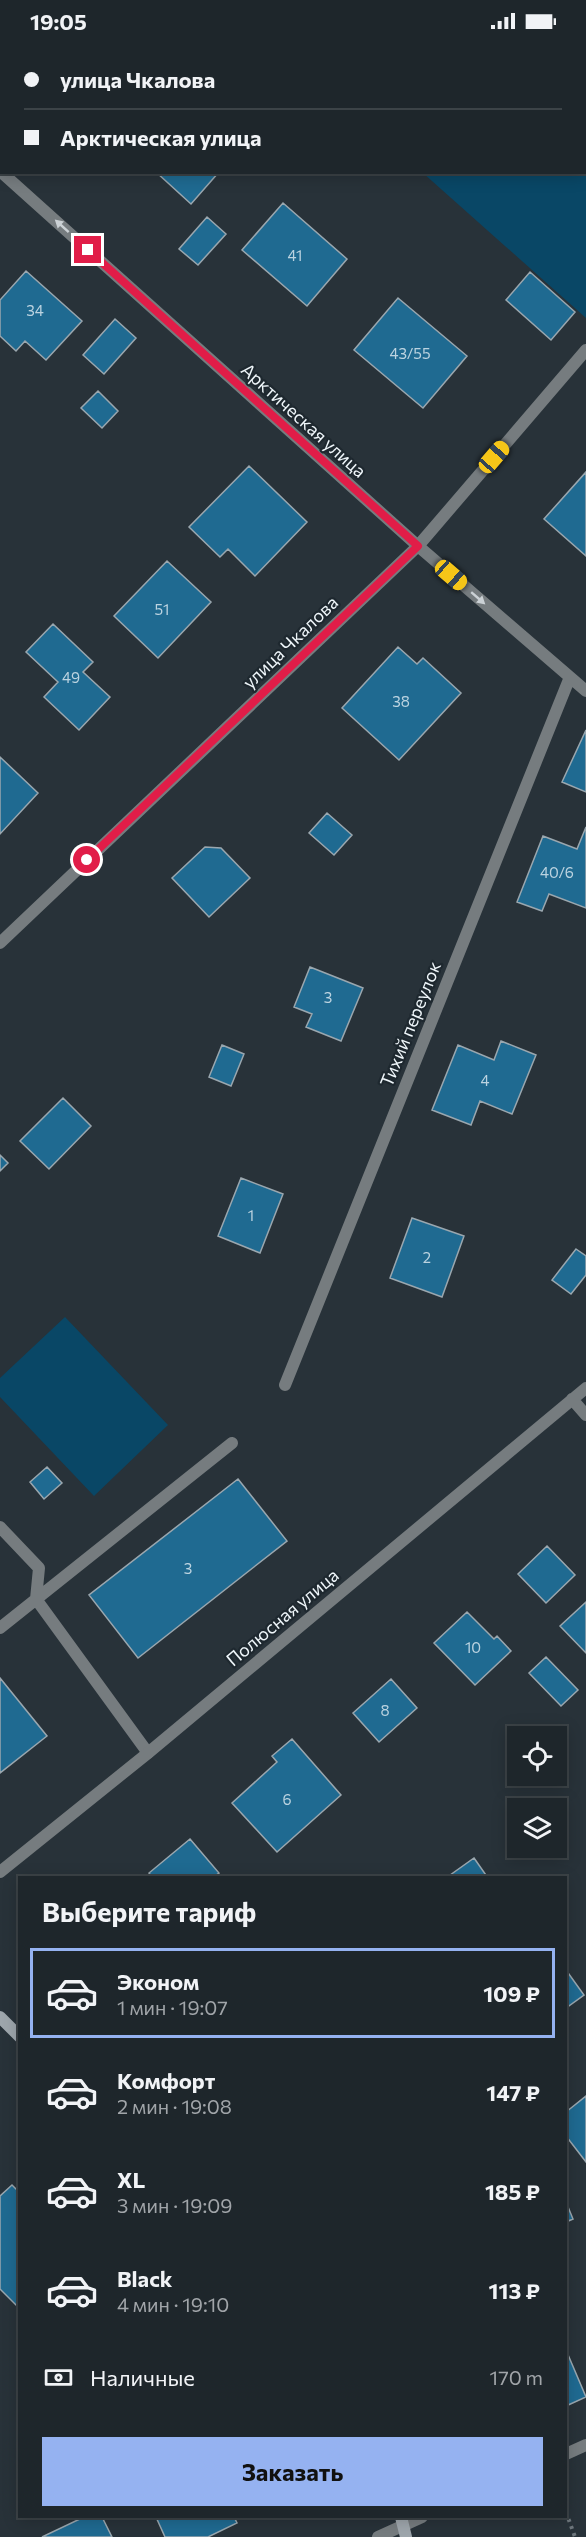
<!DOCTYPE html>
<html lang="ru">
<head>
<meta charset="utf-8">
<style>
  :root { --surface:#1e262b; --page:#2b3237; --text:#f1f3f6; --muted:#a1a5a9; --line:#3c4347; --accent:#95b2f1 }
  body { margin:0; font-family:Commissioner,sans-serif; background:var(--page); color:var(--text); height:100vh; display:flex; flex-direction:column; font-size:22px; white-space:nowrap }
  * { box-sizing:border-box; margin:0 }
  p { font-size:20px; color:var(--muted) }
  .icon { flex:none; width:33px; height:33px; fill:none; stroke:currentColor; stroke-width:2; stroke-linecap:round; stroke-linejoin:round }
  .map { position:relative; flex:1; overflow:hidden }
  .details { position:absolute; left:18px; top:1834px; width:549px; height:642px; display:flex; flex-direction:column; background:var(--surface); border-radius:0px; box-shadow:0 3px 15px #0003,0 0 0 2px var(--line) }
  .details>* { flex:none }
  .hud { position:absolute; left:0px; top:0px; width:586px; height:132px; box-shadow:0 3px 15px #0003,0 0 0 2px var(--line); display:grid; align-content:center; height:132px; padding:0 24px; background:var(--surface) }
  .buttons { position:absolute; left:507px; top:1684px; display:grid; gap:12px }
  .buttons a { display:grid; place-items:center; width:60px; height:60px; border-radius:0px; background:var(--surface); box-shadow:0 3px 15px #0003,0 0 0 2px var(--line); font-size:30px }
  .end { position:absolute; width:27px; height:27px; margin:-14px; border:8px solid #e11d48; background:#fff; box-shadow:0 0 0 3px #fff }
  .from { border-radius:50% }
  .car { position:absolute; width:18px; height:36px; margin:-18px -9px; border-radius:8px; box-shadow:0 0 4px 2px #0007; background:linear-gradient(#f5c518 24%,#345 0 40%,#f5c518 0 76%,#345 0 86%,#f5c518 0) }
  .hud b { display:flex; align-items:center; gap:21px; height:57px; font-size:22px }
  .hud b+b { border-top:2px solid var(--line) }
  .hud i { width:15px; height:15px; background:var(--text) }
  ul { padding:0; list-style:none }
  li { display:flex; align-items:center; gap:18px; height:90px; margin:0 12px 9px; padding:0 12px; border:3px solid transparent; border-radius:0px }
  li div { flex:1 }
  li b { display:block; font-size:22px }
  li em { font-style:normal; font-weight:700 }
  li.active { border-color:var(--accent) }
  li>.icon { width:54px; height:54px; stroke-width:1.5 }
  h2 { padding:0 24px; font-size:27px; line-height:72px }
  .pay { display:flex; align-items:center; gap:15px; height:66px; padding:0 24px; font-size:22px }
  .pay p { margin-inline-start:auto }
  .primary-button { display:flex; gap:12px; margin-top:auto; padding:12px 24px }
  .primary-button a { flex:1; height:69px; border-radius:0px; background:var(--accent); color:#111; font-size:24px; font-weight:700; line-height:69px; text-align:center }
  .status { display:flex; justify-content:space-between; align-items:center; height:42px; padding:0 30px; background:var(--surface); direction:ltr }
  .status svg { height:16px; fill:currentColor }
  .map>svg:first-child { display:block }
  .green { fill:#094766 }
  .building { fill:#1f6a91; stroke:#9aa7af; stroke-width:1.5 }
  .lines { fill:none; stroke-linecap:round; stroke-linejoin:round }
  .path { stroke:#6d767c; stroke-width:4; stroke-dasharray:3 4.5; stroke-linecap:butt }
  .lane { stroke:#767c7f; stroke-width:12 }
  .street { stroke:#767c7f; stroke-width:12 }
  .secondary { stroke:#9ea6ac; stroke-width:12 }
  .oneway { fill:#cbd1d5 }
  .route { stroke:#e11d48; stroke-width:8 }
  .labels { text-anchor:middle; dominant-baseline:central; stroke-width:4.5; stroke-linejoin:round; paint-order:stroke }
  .number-label { font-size:15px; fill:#bbd3e0 }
  .street-label { font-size:18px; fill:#eff6fa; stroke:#1e282f }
</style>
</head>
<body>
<div class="status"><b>19:05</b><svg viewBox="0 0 49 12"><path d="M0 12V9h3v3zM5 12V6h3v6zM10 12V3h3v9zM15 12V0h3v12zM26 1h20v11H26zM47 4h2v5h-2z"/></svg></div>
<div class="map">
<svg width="586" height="2495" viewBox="0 0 586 2495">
  <rect width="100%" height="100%" fill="#283239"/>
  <!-- green -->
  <path class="green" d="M277,0H586V276L423,131L585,130V2Z
    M65,1275L168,1383L94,1454L0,1355V1336Z"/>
  <!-- building -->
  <path class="building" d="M53,0H141L51,2Z
    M156,130H219L191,162Z
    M283,161L347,217L307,264L242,208Z
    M207,175L226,192L198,223L179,207Z
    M26,229L82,279L46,318L25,299L16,309L0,294V258Z
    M530,230L575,270L551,298L506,258Z
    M398,256L467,314L423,366L354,308Z
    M115,277L136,296L104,332L83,313Z
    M98,349L118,369L102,386L81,366Z
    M249,424L307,480L255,534L228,507L220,515L189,485Z
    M586,430V514L544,477Z
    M167,519L211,560L158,616L114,574Z
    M53,582L93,620L83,630L110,655L79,688L44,655L58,640L26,610Z
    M398,605L417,622L423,616L461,651L399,718L342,666Z
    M586,688V750L562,740Z
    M0,715L38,751L0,792Z
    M327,771L352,793L334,813L309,791Z
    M586,785V866L549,852L542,869L517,860L543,794L577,807Z
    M205,805L221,806L250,836L209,875L172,836Z
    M310,925L363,946L341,999L306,985L312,972L294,965Z
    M501,999L536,1013L512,1072L480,1059L471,1083L432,1068L458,1003L494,1018Z
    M222,1003L244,1012L231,1044L209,1035Z
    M63,1056L91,1084L49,1127L20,1099Z
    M0,1113L8,1121L0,1129Z
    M241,1136L283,1152L260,1211L218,1194Z
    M412,1176L464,1194L442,1255L390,1236Z
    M576,1207L586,1214V1233L571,1252L552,1238Z
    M47,1425L62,1441L44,1457L30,1440Z
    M238,1437L287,1499L138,1616L89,1553Z
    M547,1504L575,1533L546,1561L518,1532Z
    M586,1560V1611L560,1584Z
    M467,1570L494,1597L497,1594L511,1609L475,1643L434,1601Z
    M546,1615L578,1648L561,1664L529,1631Z
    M0,1636L47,1694L0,1731Z
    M391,1637L417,1666L379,1700L353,1671Z
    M292,1697L341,1753L277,1810L232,1761L277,1720L272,1714Z
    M190,1797L219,1831L212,1836H153L149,1831Z
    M474,1816L488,1836H446Z
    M566,1928L584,1953L566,1966Z
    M586,2054V2120L566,2094V2070Z
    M12,2143L20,2151V2267L0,2247V2154Z
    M566,2160L573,2177L566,2180Z
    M566,2308L586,2355L566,2364Z
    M84,2475H102L112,2495H42Z
    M156,2475H234L237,2481L208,2495H165Z"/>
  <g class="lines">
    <!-- path -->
    <path class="path" d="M566,2470L575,2495"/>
    <!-- lane -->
    <path class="lane" d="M0,1485L39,1526L36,1557L148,1711
      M0,1586L232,1401"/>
    <!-- street -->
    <path class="street" d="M0,129L418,504L586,649
      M0,901L418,504L586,308
      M285,1343L570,635
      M572,1357L586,1373
      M0,1830L148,1711L586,1346
      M566,2412L586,2403
      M378,2495L422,2475"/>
    <!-- secondary -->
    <path class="secondary" d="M0,1975L20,1995
      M401,2475L406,2495"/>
  </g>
  <!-- one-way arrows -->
  <defs><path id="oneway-solid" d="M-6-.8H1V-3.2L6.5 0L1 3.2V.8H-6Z" transform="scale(1.5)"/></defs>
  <g class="oneway">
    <use href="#oneway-solid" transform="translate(62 184) rotate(-138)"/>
    <use href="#oneway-solid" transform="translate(478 556) rotate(41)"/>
  </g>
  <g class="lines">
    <!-- route -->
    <path class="route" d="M87,818L418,504L88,208"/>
  </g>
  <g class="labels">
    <!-- number labels -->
    <g class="number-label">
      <text x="295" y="213">41</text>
      <text x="35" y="268">34</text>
      <text x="410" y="311">43/55</text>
      <text x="162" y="567">51</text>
      <text x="71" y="635">49</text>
      <text x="401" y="659">38</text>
      <text x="557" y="830">40/6</text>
      <text x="328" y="955">3</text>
      <text x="485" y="1038">4</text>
      <text x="251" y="1173">1</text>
      <text x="427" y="1215">2</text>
      <text x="188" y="1526">3</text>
      <text x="473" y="1605">10</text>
      <text x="385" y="1668">8</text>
      <text x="287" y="1757">6</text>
    </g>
    <!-- street labels -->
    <g class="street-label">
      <text transform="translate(304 378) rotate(42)">Арктическая улица</text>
      <text transform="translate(290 600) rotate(-44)">улица Чкалова</text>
      <text transform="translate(410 982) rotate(-68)">Тихий переулок</text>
      <text transform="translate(282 1575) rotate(-40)">Полюсная улица</text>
    </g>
  </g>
</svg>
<div class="buttons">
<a><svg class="icon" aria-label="locate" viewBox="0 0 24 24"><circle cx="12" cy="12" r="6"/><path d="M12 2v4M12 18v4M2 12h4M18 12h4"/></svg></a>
<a><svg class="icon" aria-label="layers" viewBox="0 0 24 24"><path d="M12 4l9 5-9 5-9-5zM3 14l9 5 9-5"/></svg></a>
</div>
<i class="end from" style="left:87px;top:818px"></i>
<i class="end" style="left:88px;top:208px"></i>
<i class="car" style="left:494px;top:415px;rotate:41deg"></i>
<i class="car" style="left:451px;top:533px;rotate:131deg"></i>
<div class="hud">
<b><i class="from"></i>улица Чкалова</b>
<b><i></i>Арктическая улица</b>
</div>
<section class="details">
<h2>Выберите тариф</h2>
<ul>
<li class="active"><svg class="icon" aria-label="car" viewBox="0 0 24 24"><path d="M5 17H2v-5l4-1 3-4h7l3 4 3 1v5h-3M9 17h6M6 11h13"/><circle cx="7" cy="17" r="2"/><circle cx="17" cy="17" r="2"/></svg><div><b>Эконом</b><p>1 мин · 19:07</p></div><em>109 ₽</em></li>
<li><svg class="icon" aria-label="car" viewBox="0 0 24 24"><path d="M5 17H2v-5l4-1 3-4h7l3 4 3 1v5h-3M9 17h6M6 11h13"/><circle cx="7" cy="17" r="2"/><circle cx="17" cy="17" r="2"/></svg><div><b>Комфорт</b><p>2 мин · 19:08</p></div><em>147 ₽</em></li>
<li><svg class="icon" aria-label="car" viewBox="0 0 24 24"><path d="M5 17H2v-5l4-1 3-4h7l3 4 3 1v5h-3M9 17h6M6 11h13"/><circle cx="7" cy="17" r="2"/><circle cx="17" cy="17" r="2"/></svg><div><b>XL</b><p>3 мин · 19:09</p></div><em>185 ₽</em></li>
<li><svg class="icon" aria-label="car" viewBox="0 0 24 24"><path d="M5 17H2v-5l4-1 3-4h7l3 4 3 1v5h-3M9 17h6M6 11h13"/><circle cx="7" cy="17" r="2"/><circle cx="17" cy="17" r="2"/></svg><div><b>Black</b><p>4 мин · 19:10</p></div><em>113 ₽</em></li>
</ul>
<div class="pay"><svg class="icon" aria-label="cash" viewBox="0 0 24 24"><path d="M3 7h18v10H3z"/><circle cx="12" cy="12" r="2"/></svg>Наличные<p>170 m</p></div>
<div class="primary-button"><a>Заказать</a></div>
</section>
</div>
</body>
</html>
